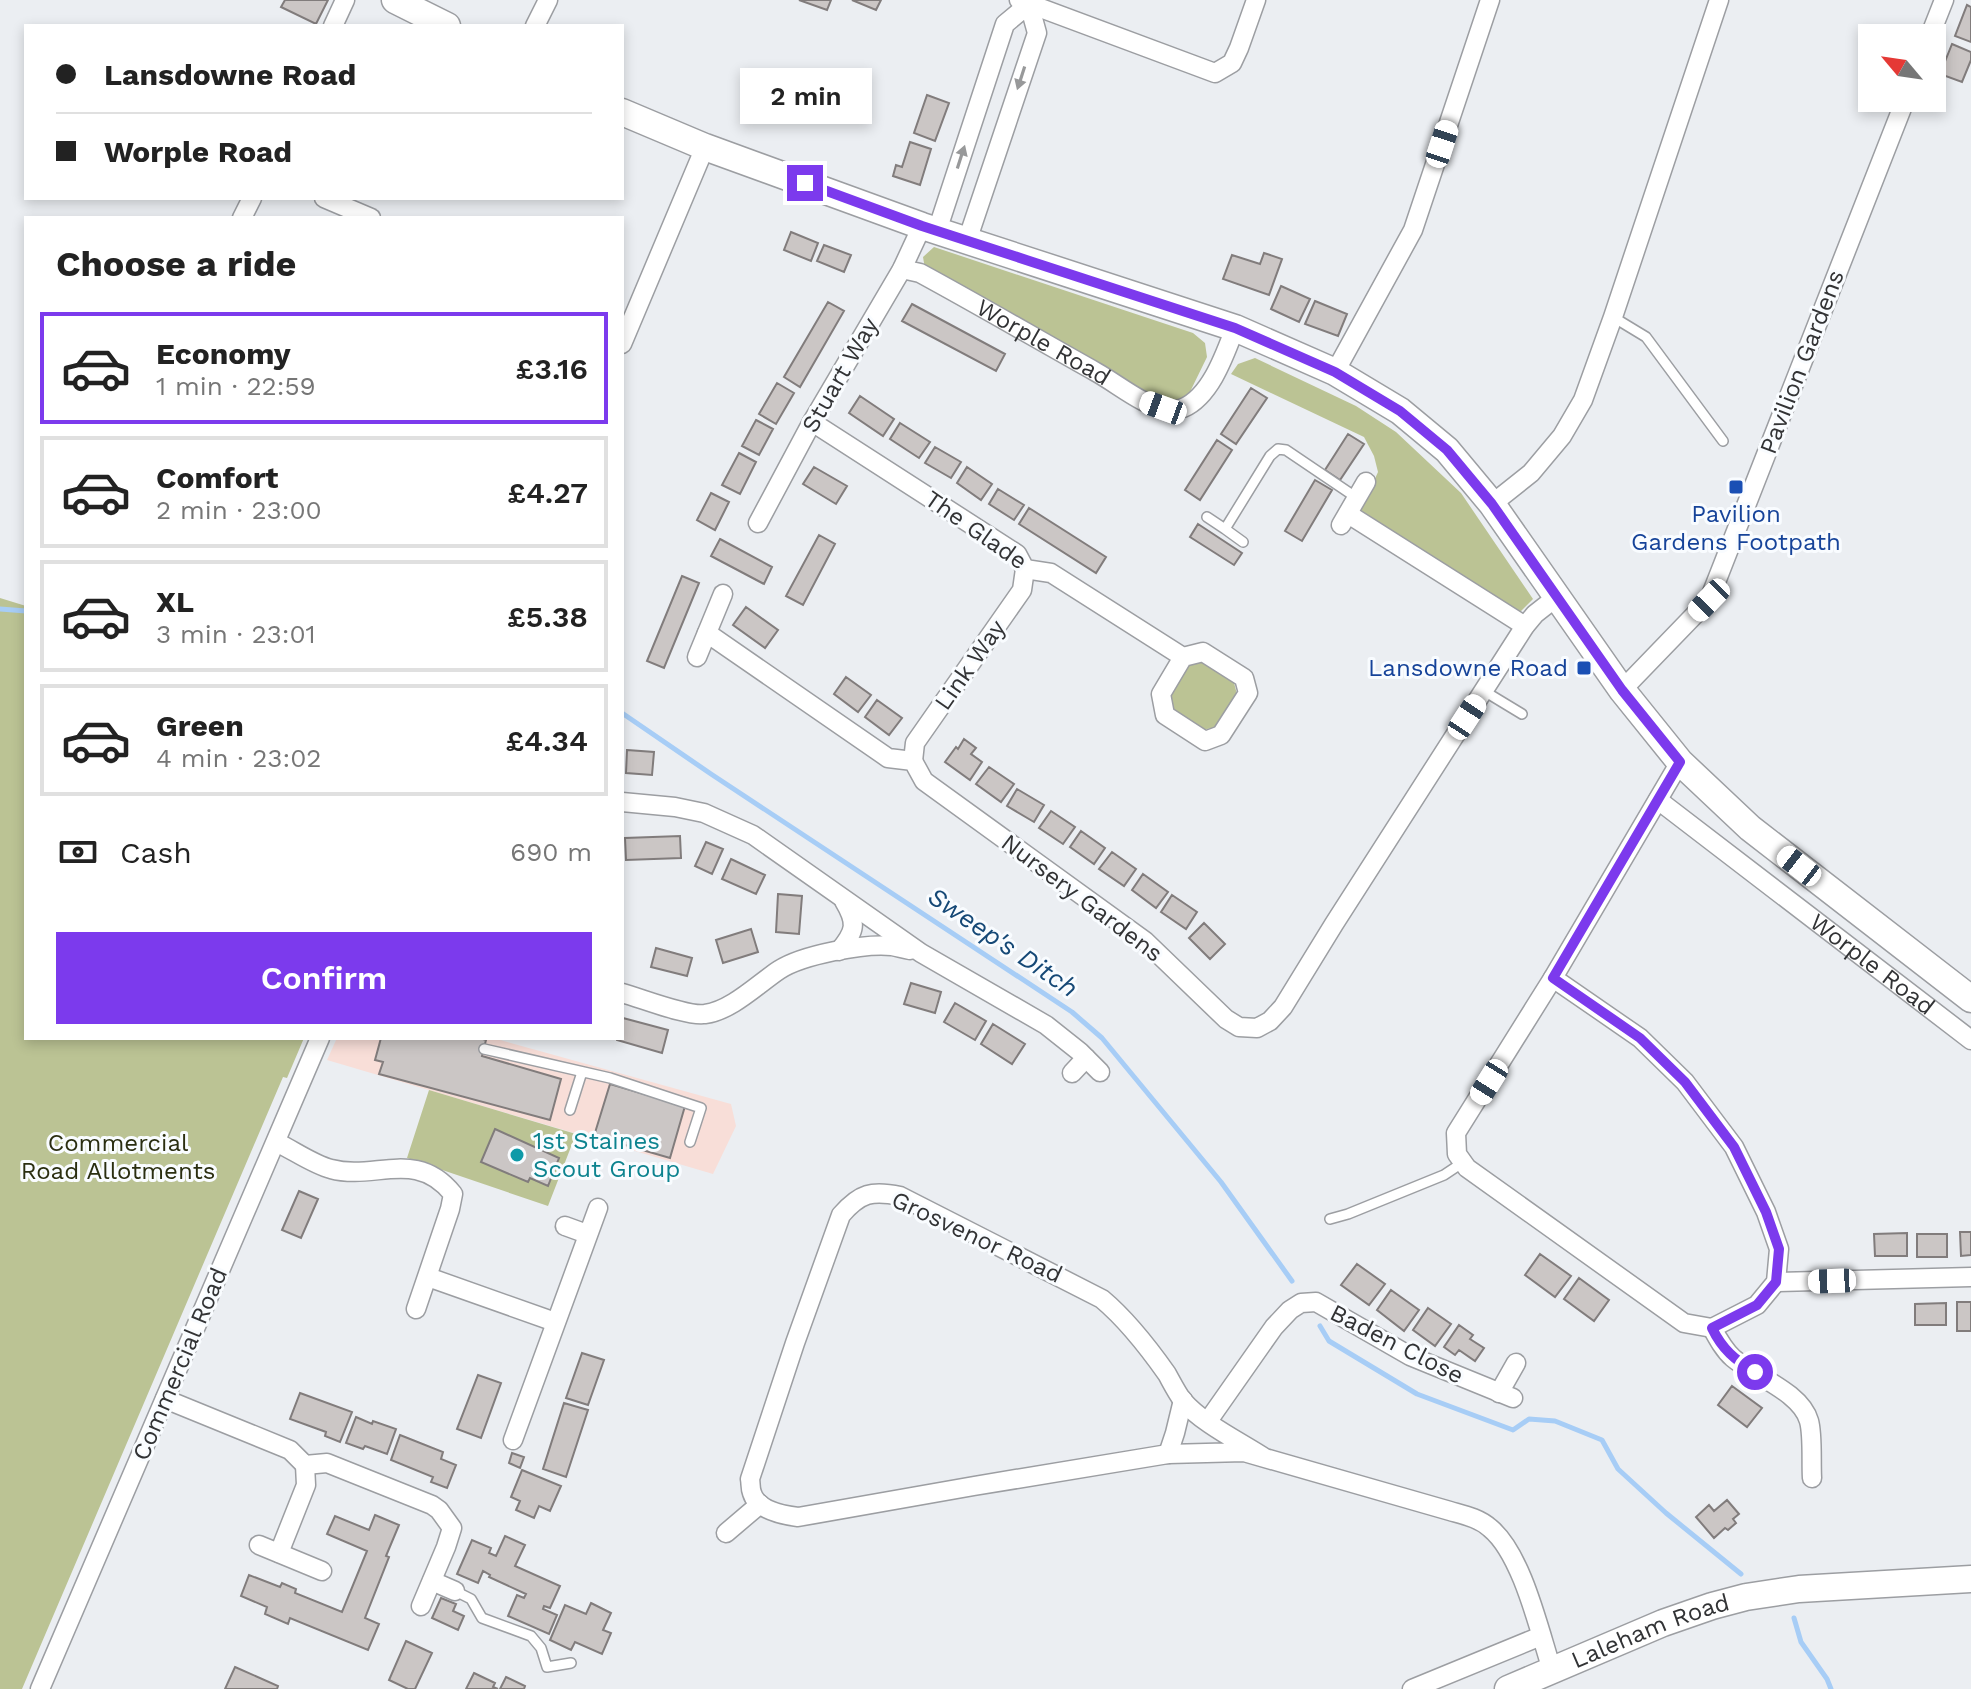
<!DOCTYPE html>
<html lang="en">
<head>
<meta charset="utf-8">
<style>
  :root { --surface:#fff; --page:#f2f2f2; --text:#222; --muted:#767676; --line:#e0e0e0; --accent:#7c3aed }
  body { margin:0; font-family:"Work Sans",sans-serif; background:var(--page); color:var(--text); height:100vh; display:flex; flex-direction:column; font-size:30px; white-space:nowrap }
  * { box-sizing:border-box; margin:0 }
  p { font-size:26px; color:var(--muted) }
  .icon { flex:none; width:44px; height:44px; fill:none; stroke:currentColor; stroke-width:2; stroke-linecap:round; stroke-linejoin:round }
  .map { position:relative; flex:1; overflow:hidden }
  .details { position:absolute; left:24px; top:216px; width:600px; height:824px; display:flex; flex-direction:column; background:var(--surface); border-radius:0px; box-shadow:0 4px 12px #0003 }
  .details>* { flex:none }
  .hud { position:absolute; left:24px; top:24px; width:600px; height:176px; border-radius:0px; box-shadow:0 4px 12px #0003; display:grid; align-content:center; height:176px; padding:0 32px; background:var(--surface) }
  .needle { width:52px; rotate:299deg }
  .tools { position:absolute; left:1858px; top:24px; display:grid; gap:16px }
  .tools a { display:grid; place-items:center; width:88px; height:88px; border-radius:0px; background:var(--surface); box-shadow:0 4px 12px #0003; font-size:40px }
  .end { position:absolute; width:36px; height:36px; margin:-18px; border:10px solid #7c3aed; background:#fff; box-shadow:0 0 0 4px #fff }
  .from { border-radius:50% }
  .bubble { position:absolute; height:56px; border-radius:0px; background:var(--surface); box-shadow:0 4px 12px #0003; font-size:26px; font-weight:600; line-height:56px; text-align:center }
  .car { position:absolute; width:24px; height:48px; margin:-24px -12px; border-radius:10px; box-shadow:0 0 6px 2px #0007; background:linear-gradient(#fff 24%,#345 0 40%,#fff 0 76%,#345 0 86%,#fff 0) }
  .hud b { display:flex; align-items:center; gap:28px; height:76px; font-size:30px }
  .hud b+b { border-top:2px solid var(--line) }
  .hud i { width:20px; height:20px; background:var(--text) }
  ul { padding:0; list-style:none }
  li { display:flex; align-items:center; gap:24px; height:112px; margin:0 16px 12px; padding:0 16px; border:4px solid var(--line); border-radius:0px }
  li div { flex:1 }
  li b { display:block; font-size:30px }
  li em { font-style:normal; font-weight:600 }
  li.active { border-color:var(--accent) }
  li>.icon { width:72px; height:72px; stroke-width:1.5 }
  h2 { padding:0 32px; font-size:36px; line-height:96px }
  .pay { display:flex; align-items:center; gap:20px; height:88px; padding:0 32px; font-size:30px }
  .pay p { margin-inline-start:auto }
  .primary-button { display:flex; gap:16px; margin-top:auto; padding:16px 32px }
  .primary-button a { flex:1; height:92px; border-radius:0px; background:var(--accent); color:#fff; font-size:32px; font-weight:600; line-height:92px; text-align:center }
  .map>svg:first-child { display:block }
  .commercial { fill:#f8ded8 }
  .green { fill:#bbc394 }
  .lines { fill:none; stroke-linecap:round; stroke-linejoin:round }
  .stream { stroke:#a7cdf6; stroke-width:5 }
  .building { fill:#cbc6c5; stroke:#817c7c; stroke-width:2 }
  .lane-casing { stroke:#9c9ea2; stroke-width:12 }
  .street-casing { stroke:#9c9ea2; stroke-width:21 }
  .secondary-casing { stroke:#9c9ea2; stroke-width:29 }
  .lane { stroke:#fff; stroke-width:9 }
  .street { stroke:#fff; stroke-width:18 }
  .secondary { stroke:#fff; stroke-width:26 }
  .oneway { fill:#98999a }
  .route { stroke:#7c3aed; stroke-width:10 }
  .transit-dot { fill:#1a4fb4; stroke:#f9fcff; stroke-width:3 }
  .culture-dot { fill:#0f9aa8; stroke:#f9fcff; stroke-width:3 }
  .labels { text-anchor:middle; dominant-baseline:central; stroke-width:6; stroke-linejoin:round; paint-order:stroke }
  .street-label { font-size:24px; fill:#323335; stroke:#f9fcff }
  .transit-label { font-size:24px; fill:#164399; stroke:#f9fcff }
  .culture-label { font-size:24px; fill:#0d838f; stroke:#f9fcff; text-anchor:start }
  .park-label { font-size:24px; fill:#2a2e10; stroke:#f9fcff }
  .water-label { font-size:26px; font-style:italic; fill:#154876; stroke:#f9fcff }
</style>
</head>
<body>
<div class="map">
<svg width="1971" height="1689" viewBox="0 0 1971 1689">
  <rect width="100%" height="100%" fill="#ebeef2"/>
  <!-- commercial -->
  <path class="commercial" d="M337,1038H493L731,1104L736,1126L713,1174L327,1060Z"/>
  <!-- green -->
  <path class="green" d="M934,247L1193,333L1205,343L1207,357L1188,396L1179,403L1161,402L925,269L923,257Z
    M1255,358L1356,406L1396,432L1461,493L1533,599L1521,611L1505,610L1365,523L1361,510L1378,472L1374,456L1364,437L1231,374L1238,364Z
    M0,598L26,606V1038H304L287,1078L283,1077L22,1689H0Z
    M1199,660L1233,679L1238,698L1219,727L1201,730L1172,712L1170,694L1187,665Z
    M429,1090L576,1134L548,1206L407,1158Z"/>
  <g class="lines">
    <!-- stream -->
    <path class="stream" d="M0,609L26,611
      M622,713L711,774L1072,1012L1102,1038L1221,1182L1292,1281
      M1320,1326L1329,1341L1417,1394L1513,1430L1529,1419L1555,1421L1602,1440L1618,1469L1666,1513L1741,1574
      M1794,1618L1801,1642L1827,1679L1831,1689"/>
  </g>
  <!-- building -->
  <path class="building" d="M285,0H328L316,24L281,7Z
    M799,0H831L827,10Z
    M852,0H881L876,10Z
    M1967,5L1971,7V42L1955,36Z
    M1952,44L1971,52V60L1962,82L1940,74Z
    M927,95L949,103L935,141L914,133Z
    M910,142L931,149L920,185L893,176L896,165L902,167Z
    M791,232L818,243L811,261L784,250Z
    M824,245L851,255L844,272L817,261Z
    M1264,253L1282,259L1269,295L1223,279L1232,255L1260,264Z
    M1281,286L1310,299L1299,322L1271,309Z
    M1315,301L1347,314L1338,336L1305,324Z
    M828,302L844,311L800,387L784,377Z
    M912,304L1005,354L996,371L902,321Z
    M777,383L794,393L776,424L759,414Z
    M1251,388L1267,398L1236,444L1221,434Z
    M860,396L894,419L883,436L849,413Z
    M756,420L773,429L759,455L742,446Z
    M900,423L930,442L919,458L890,439Z
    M1348,434L1364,444L1340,480L1325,470Z
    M1217,440L1232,450L1200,500L1185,490Z
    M935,447L961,462L951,478L925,463Z
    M739,453L756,462L740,494L722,485Z
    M814,467L847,486L836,504L803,484Z
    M967,467L992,484L981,500L957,483Z
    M1315,480L1332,490L1302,541L1285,531Z
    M998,489L1024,505L1014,520L989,504Z
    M711,493L729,502L715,530L697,520Z
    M1029,508L1106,557L1096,573L1019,524Z
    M1198,524L1242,553L1234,565L1190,537Z
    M819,535L835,544L803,605L786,596Z
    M720,539L772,567L764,584L711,556Z
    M682,576L699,583L664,668L647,661Z
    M746,607L778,630L765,648L733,625Z
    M846,677L871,695L858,712L834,694Z
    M877,700L902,718L889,735L865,717Z
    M964,739L976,748L971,754L982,762L970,780L945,762L956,747L958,749Z
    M627,750L654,752L652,775L626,773Z
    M989,767L1014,784L1001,802L976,784Z
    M1017,789L1044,805L1034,822L1007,806Z
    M1051,811L1075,827L1063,844L1039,828Z
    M1081,831L1105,848L1094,864L1070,847Z
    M680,836L681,858L626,860L625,838Z
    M706,842L723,849L712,874L695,866Z
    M1112,852L1136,869L1124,886L1099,869Z
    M731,859L765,875L756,894L722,879Z
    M1143,874L1168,892L1156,908L1132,890Z
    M778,894L802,896L799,934L776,932Z
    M1172,895L1197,912L1186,929L1161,912Z
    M1204,923L1225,944L1210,959L1189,938Z
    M751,929L758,952L723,963L716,940Z
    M656,948L692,958L687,976L651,967Z
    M911,983L941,992L935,1013L904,1004Z
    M955,1003L986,1021L975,1040L944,1022Z
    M623,1018L668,1030L662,1053L617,1040V1038H622Z
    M993,1024L1025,1044L1012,1064L981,1044Z
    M381,1038H480L486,1040L482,1056L561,1079L550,1120L379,1074L383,1062L375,1060Z
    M610,1084L685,1106L670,1158L594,1136Z
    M495,1129L559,1158L548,1186L530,1178L528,1182L481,1162Z
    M299,1191L318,1199L301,1238L282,1230Z
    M1960,1232H1971V1255L1961,1256Z
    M1907,1233V1256H1875L1874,1234Z
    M1917,1234H1947V1257H1917Z
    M1540,1254L1571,1276L1555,1297L1525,1275Z
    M1357,1264L1385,1284L1369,1305L1341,1285Z
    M1579,1278L1609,1300L1594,1321L1564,1299Z
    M1391,1290L1419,1310L1404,1331L1377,1310Z
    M1957,1302H1971V1331H1957Z
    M1946,1303V1325H1915V1304Z
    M1428,1308L1451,1324L1435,1346L1413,1330Z
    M1459,1325L1473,1335L1470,1339L1484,1348L1475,1361L1459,1350L1455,1355L1444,1347Z
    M582,1353L604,1360L588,1405L566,1398Z
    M478,1375L501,1383L481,1438L457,1429Z
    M1732,1386L1762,1408L1747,1427L1718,1405Z
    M300,1393L352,1412L340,1442L325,1436L326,1432L290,1419Z
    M564,1403L588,1410L566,1477L543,1469Z
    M356,1417L372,1424L373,1421L396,1429L387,1454L365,1446L363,1449L346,1443Z
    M400,1435L443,1452L441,1459L456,1465L447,1488L431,1482L433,1477L391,1460Z
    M512,1453L524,1457L520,1468L509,1463Z
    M522,1470L561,1486L550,1511L539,1506L534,1518L516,1510L520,1501L511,1497Z
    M1727,1500L1739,1514L1733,1519L1736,1523L1728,1530L1725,1528L1714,1538L1696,1517L1709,1505L1714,1511Z
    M375,1515L399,1525L386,1556L389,1557L365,1618L379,1624L368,1650L290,1618L288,1624L265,1614L267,1607L241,1596L249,1575L280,1587L282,1583L296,1589L295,1593L342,1612L367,1551L327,1534L335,1516L369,1530Z
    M505,1536L525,1545L515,1566L560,1586L550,1608L544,1606L543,1609L557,1615L549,1634L508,1616L517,1595L524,1598L526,1594L489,1577L490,1575L483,1571L478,1583L457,1574L472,1540L491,1548L489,1553L496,1556Z
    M441,1598L456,1604L453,1611L464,1616L458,1630L432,1618Z
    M591,1603L611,1613L603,1630L611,1633L602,1654L575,1642L571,1650L550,1640L565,1605L586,1614Z
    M406,1641L432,1653L415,1689H408L389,1680Z
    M235,1667L278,1686L277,1689H225Z
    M474,1673L495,1683L493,1687L498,1689H466Z
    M506,1677L525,1686L524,1689H500Z"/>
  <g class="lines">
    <defs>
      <path id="lane" d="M1613,317L1646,337L1723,441
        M1207,517L1225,529
        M1243,542L1225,529L1270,456L1278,449L1286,450L1357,498
        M1484,691L1522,714
        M484,1049L610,1078L701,1108L690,1142
        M570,1110L582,1072
        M1330,1219L1348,1214L1444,1175L1462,1163
        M455,1591L471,1599L482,1618L531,1636L541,1648L547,1667L571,1663"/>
      <g id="street">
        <path d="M1019,0L1215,73L1232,63L1239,48L1256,0"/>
        <path d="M333,26L345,0"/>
        <path d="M535,26L548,0"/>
        <path d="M1929,38L1944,0"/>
        <path d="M324,198L371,218"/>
        <path d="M242,218L252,198"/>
        <path d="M937,231L1005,24L1029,4L1030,0"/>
        <path d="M967,241L1037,33L1029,4"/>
        <path id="s1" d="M902,269L920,273C979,305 1037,339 1096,372C1112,381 1126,392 1143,401C1153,406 1172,413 1183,408C1211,396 1225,354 1235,328"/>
        <path d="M622,344L705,147"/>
        <path d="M1335,372L1413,230L1490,0"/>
        <path d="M812,422L1017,554L1025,569L1051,573L1183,657L1203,652L1244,678L1248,693L1221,735L1205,741L1165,715L1161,694L1183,657"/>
        <path d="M1492,504L1531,473L1562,436L1583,400L1613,317L1719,0"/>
        <path d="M1348,514L1525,626"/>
        <path d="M758,523L812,422L902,269L922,226"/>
        <path d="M1341,525L1366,482"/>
        <path d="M707,633L888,758L913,761L924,781L1145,941L1226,1019L1239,1027L1257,1028L1270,1021L1283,1007L1334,924L1525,626L1535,614L1558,596"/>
        <path d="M697,657L723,594"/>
        <path d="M1622,690L1709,600L1906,98"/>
        <path d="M913,761L915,743L1022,590L1025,569"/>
        <path d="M1680,762L1553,978L1456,1133L1457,1154L1467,1168L1684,1323L1712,1328"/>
        <path id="s2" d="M1658,800L1971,1040"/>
        <path d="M622,802L675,807L704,813L753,835L921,953L1046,1025L1080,1052L1100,1072"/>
        <path d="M839,951C856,931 857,923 844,901"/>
        <path d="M1553,978L1640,1038L1685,1082L1734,1147L1766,1212L1779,1249L1776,1282L1757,1305L1712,1328"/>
        <path d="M622,993C641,998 688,1017 705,1014C731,1011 758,984 779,970C802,955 864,943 892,946C898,947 904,949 910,950"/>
        <path d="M1072,1073L1086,1058"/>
        <path d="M276,1142C293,1150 314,1165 331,1169C375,1181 416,1148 453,1194L450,1209L416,1309"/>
        <path d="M565,1226L587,1234"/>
        <path d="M428,1277L555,1322"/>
        <path d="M1776,1282L1971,1277"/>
        <path d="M1712,1328C1718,1339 1724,1350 1733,1358C1754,1376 1801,1392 1809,1421C1813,1435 1811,1462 1812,1478"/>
        <path d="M1499,1393L1516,1363"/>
        <path d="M165,1399L290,1450L305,1465L327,1463L432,1505L439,1510L452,1528L446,1547L421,1606"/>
        <path d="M1208,1421L1274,1327L1290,1310L1301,1303L1316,1302L1410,1356L1513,1398"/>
        <path d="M513,1440L598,1208"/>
        <path d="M1168,1454L1175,1433L1183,1400"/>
        <path d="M1265,1458C1239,1441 1203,1424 1183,1401C1177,1393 1172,1383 1167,1374C1148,1347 1127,1320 1102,1299L900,1196C872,1190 860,1193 841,1215L795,1343L750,1479C751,1484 750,1488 752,1493C757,1510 782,1515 798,1517L974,1486L1168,1454L1244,1452L1450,1511C1464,1515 1479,1518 1490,1528C1522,1554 1539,1630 1552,1670"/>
        <path d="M726,1533L760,1504"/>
        <path d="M259,1545L322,1571"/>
        <path d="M279,1553L306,1485L305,1465"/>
        <path d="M432,1581L455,1591"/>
        <path d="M40,1689L320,1038"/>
        <path d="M1412,1689L1541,1636"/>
      </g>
      <g id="secondary">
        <path d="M395,0L447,26"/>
        <path d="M622,112L705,147L922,226L1235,328L1335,372L1400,411L1447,450L1492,504L1622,690L1680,762L1750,828L1971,999"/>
        <path id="s3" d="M1508,1689L1663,1623L1712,1606L1746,1597L1799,1589L1971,1579"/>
      </g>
    </defs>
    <!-- lane casing -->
    <use href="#lane" class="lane-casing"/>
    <!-- street casing -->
    <use href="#street" class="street-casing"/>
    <!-- secondary casing -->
    <use href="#secondary" class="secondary-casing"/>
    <!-- lane -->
    <use href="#lane" class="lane"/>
    <!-- street -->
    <use href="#street" class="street"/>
    <!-- secondary -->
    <use href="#secondary" class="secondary"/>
  </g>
  <!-- one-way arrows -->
  <defs><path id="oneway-solid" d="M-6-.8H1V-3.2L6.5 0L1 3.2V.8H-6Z" transform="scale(2)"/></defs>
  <g class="oneway">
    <use href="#oneway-solid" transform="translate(1021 78) rotate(108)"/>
    <use href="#oneway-solid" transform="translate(961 157) rotate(-72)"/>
  </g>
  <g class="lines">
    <!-- route -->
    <path class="route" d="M805,183L922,226L1235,328L1335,372L1400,411L1447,450L1492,504L1622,690L1680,762L1553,978L1640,1038L1685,1082L1734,1147L1766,1212L1779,1249L1776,1282L1757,1305L1712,1328C1722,1349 1735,1360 1755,1372"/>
  </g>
  <!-- markers -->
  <g class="transit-dot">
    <rect x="1728" y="479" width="16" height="16" rx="4"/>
    <rect x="1576" y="660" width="16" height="16" rx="4"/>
  </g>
  <circle class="culture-dot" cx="517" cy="1155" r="8"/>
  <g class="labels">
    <!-- street labels -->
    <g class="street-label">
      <text stroke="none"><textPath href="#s1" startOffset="160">Worple Road</textPath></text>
      <text transform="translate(1802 362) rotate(-69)">Pavilion Gardens</text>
      <text transform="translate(840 375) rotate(-60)">Stuart Way</text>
      <text transform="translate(976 530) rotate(35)">The Glade</text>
      <text transform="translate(970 665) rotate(-55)">Link Way</text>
      <text transform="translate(1082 898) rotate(37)">Nursery Gardens</text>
      <text stroke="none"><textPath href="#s2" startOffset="270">Worple Road</textPath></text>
      <text transform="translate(977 1237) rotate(25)">Grosvenor Road</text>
      <text transform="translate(1397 1344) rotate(27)">Baden Close</text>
      <text transform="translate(180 1364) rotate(-67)">Commercial Road</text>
      <text stroke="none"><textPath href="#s3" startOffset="154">Laleham Road</textPath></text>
    </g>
    <!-- transit labels -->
    <g class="transit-label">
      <text x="1736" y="514">Pavilion<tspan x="1736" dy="28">Gardens Footpath</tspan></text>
      <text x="1568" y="668" text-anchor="end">Lansdowne Road</text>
    </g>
    <!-- culture labels -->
    <g class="culture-label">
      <text x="533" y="1141">1st Staines<tspan x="533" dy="28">Scout Group</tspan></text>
    </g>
    <!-- park labels -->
    <g class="park-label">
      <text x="118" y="1143">Commercial<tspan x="118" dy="28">Road Allotments</tspan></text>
    </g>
    <!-- water labels -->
    <g class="water-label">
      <text transform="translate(1003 942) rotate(34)">Sweep's Ditch</text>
    </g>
  </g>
</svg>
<div class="tools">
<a><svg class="needle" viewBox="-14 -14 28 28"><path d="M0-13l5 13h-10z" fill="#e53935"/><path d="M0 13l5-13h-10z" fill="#767676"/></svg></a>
</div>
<i class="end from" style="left:1755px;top:1372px"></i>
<i class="end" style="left:805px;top:183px"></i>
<div class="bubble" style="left:740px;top:68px;width:132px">2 min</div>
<i class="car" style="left:1442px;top:144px;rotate:18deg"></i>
<i class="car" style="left:1163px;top:408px;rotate:290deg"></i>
<i class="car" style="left:1709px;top:600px;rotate:224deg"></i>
<i class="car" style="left:1467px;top:717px;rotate:33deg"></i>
<i class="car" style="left:1799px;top:866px;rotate:308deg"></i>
<i class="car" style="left:1489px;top:1082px;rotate:212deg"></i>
<i class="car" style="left:1832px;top:1281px;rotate:268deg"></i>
<div class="hud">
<b><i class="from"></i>Lansdowne Road</b>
<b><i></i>Worple Road</b>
</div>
<section class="details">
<h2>Choose a ride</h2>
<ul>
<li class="active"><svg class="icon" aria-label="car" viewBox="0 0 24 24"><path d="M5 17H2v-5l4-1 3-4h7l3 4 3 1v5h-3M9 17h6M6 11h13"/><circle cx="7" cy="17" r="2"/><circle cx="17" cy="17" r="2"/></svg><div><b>Economy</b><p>1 min · 22:59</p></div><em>£3.16</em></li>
<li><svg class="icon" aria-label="car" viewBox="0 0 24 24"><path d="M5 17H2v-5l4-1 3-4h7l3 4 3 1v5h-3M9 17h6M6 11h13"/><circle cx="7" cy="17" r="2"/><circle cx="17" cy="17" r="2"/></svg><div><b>Comfort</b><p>2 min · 23:00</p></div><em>£4.27</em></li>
<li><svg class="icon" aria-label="car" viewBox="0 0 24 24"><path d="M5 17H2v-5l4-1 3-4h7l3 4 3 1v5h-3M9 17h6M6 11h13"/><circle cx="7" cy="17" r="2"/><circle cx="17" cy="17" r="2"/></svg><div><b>XL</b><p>3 min · 23:01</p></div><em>£5.38</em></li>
<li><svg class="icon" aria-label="car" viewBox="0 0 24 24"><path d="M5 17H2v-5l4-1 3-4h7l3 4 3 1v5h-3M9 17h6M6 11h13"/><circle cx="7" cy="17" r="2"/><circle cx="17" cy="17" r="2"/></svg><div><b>Green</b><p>4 min · 23:02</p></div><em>£4.34</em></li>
</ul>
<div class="pay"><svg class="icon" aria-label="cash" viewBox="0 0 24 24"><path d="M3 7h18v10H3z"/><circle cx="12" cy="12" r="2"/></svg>Cash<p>690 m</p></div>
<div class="primary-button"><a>Confirm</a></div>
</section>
</div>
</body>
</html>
